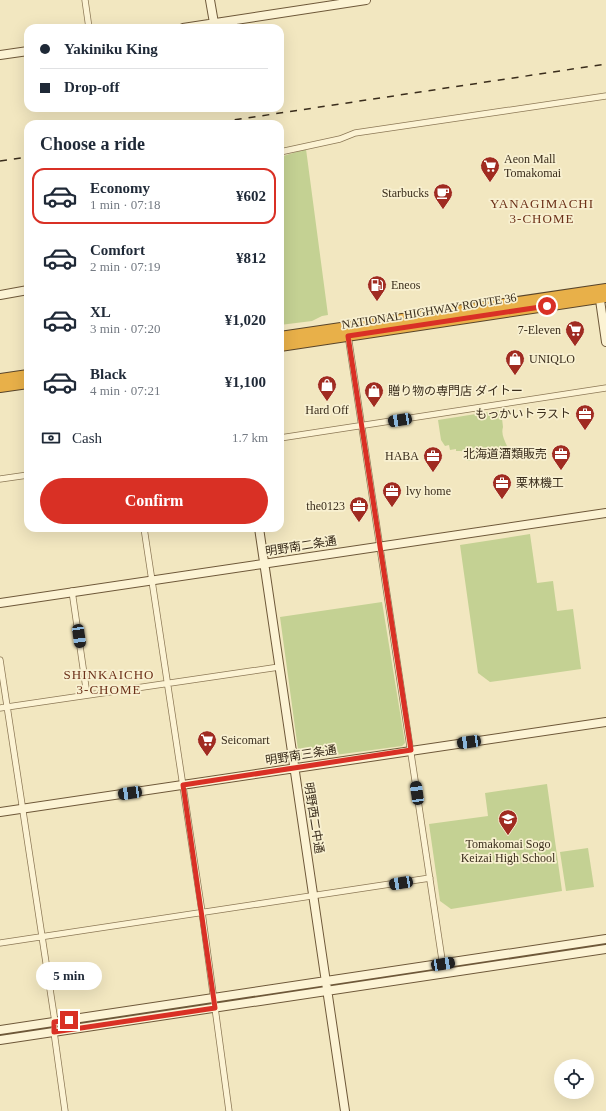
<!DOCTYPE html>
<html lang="en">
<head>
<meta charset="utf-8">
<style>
  :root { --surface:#fff; --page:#f6f6f7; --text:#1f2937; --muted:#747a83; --line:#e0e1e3; --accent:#d93025 }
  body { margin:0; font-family:"Times New Roman","Noto Sans JP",serif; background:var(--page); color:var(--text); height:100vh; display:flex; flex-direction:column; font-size:15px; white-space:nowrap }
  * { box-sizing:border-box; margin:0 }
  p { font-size:13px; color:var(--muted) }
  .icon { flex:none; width:22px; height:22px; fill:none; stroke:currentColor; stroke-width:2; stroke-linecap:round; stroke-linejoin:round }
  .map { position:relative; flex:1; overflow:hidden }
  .sheet { position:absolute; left:24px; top:120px; width:260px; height:412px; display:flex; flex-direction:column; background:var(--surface); border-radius:12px; box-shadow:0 4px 16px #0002 }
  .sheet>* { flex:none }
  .guide { position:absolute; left:24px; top:24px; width:260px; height:88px; border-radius:12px; box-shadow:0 4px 16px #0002; display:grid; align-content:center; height:88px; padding:0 16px; background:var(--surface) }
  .tools { position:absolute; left:554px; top:1059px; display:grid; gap:8px }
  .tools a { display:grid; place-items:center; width:40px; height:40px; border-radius:50%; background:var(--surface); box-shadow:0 4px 16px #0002; font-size:20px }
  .end { position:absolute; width:18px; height:18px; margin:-9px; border:5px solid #d93025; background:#fff; box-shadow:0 0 0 2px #fff }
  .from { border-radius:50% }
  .bubble { position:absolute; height:28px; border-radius:14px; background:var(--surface); box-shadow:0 4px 16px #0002; font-size:13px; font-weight:800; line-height:28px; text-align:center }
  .car { position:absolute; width:12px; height:24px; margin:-12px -6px; border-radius:5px; box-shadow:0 0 3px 1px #0007; background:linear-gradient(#222 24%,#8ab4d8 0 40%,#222 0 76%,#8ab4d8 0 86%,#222 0) }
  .guide b { display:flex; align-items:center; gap:14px; height:38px; font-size:15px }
  .guide b+b { border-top:1px solid var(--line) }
  .guide i { width:10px; height:10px; background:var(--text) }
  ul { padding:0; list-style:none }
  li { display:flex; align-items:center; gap:12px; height:56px; margin:0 8px 6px; padding:0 8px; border:2px solid transparent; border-radius:12px }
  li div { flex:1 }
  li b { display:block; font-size:15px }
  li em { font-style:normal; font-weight:800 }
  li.active { border-color:var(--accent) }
  li>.icon { width:36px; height:36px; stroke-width:1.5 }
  h2 { padding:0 16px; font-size:18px; line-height:48px }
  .pay { display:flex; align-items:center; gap:10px; height:44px; padding:0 16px; font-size:15px }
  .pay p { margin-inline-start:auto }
  .cta { display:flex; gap:8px; margin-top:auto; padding:8px 16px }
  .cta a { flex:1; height:46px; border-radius:24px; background:var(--accent); color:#fff; font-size:16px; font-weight:800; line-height:46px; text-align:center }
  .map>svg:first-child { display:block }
  .green { fill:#c4d193 }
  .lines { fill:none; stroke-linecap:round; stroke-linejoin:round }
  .street-casing { stroke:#8c7856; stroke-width:7 }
  .secondary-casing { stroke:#6e5839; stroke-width:10 }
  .highway-casing { stroke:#59452b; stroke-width:12 }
  .street { stroke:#fcf3d4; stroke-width:5.5 }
  .secondary { stroke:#fcf3d4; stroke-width:8 }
  .highway { stroke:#e8b049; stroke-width:10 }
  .rail { stroke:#3a2d1c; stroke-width:1.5; stroke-dasharray:7 7; stroke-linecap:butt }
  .route { stroke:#d93025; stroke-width:5 }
  .labels { text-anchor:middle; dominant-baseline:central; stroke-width:3.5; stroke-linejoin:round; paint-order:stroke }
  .poi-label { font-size:12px; fill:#3a2d1c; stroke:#f8f0d0; text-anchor:start }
  .street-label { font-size:12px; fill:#3a2d1c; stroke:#f8f0d0 }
  .neighbourhood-label { font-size:13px; letter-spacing:1px; fill:#6b3018; stroke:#f8f0d0 }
</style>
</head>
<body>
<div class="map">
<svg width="606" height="1111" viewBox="0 0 606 1111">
  <rect width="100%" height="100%" fill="#f2e7c0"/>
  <!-- green -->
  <path class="green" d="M306,149L328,315L322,316L312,321L280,325V157Z
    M501,410L503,427C501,434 504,439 507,446C508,448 508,453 508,456L467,461L465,452L461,451H456V449L450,450L449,445L445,446L441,440L438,420Z
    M530,534L537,583L553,581L557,611L573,609L581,669L490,682L478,673L460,545Z
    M382,602L405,743L402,746L305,759L299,757L280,617Z
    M547,784L562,891L451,909L440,901L429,824L488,816L485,793Z
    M588,848L594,887L566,891L560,852Z"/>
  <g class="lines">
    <defs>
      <path id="street" d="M85,0L89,28
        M280,152L340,139L355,133L606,96
        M348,335L444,973
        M280,438L606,388
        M0,479L28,475
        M144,528L202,912L229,1111
        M72,591L87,695
        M0,660L55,1022L54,1032L65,1111
        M0,708L279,667
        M0,943L430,878"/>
      <path id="secondary" d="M210,0L214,23
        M183,28L366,0
        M0,55L28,51
        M599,293L606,342
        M0,295L28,290
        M259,528L345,1111
        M0,603L606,513
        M0,812L606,722
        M0,1030L606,939
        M0,1040L606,949"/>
      <path id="highway" d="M280,337L606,289
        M280,346L606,297
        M0,379L28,375
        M0,387L28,383"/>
    </defs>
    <!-- street casing -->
    <use href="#street" class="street-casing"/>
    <!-- secondary casing -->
    <use href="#secondary" class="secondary-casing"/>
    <!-- highway casing -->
    <use href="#highway" class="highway-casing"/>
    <!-- street -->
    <use href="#street" class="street"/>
    <!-- secondary -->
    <use href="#secondary" class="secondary"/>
    <!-- highway -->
    <use href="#highway" class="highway"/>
    <!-- rail -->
    <path class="rail" d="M207,124L606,64
      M0,161L28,157"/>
  </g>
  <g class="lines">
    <!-- route -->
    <path class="route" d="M69,1020L54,1022V1032L215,1008L183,785L411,750L348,336L547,306"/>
  </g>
  <!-- icons -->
  <defs>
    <symbol id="supermarket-pin" viewBox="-11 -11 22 30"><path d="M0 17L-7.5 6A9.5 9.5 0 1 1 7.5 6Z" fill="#a02b21" stroke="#f8f0d0"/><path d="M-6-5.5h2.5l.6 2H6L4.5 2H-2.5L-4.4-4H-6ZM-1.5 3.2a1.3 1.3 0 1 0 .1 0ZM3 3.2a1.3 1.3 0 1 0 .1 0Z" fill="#fff"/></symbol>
    <symbol id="cafe-pin" viewBox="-11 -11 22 30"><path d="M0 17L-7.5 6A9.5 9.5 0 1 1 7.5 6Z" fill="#a02b21" stroke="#f8f0d0"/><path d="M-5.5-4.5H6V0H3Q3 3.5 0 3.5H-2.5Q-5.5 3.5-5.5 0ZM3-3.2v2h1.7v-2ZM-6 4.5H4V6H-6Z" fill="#fff"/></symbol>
    <symbol id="fuel-pin" viewBox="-11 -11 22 30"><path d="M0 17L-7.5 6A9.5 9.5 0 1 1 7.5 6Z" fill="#a02b21" stroke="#f8f0d0"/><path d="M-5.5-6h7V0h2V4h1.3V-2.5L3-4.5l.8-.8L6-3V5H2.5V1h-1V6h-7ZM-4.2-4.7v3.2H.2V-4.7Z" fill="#fff"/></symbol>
    <symbol id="shop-pin" viewBox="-11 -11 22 30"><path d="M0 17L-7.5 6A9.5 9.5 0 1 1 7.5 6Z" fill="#a02b21" stroke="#f8f0d0"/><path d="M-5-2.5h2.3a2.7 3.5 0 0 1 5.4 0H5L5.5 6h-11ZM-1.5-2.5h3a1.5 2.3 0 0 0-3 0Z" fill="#fff"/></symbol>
    <symbol id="office-pin" viewBox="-11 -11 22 30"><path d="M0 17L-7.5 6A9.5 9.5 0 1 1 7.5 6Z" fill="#a02b21" stroke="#f8f0d0"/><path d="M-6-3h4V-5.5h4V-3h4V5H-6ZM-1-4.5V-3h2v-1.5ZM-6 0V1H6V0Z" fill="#fff"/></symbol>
    <symbol id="school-pin" viewBox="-11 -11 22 30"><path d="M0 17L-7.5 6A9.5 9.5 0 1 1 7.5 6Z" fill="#a02b21" stroke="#f8f0d0"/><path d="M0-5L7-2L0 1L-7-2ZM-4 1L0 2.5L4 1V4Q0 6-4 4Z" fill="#fff"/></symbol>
  </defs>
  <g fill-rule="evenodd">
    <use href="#supermarket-pin" x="479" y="155" width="22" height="30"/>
    <use href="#cafe-pin" x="432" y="182" width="22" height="30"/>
    <use href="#fuel-pin" x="366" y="274" width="22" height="30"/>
    <use href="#supermarket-pin" x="564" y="319" width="22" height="30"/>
    <use href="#shop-pin" x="504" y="348" width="22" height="30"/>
    <use href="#shop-pin" x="316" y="374" width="22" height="30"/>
    <use href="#shop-pin" x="363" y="380" width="22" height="30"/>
    <use href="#office-pin" x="574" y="403" width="22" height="30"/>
    <use href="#office-pin" x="550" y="443" width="22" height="30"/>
    <use href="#office-pin" x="422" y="445" width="22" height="30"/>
    <use href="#office-pin" x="491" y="472" width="22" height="30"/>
    <use href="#office-pin" x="381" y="480" width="22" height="30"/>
    <use href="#office-pin" x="348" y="495" width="22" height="30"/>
    <use href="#supermarket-pin" x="196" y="729" width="22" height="30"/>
    <use href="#school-pin" x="497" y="808" width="22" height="30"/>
  </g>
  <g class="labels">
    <!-- poi labels -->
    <g class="poi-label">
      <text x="504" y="159">Aeon Mall<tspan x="504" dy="14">Tomakomai</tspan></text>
      <text x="429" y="193" text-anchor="end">Starbucks</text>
      <text x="391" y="285">Eneos</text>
      <text x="561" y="330" text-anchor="end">7-Eleven</text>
      <text x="529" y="359">UNIQLO</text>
      <text x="388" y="391">贈り物の専門店 ダイトー</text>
      <text x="327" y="410" text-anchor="middle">Hard Off</text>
      <text x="571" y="414" text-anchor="end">もっかいトラスト</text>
      <text x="547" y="454" text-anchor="end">北海道酒類販売</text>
      <text x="419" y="456" text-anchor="end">HABA</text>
      <text x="516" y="483">栗林機工</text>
      <text x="406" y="491">lvy home</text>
      <text x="345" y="506" text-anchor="end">the0123</text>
      <text x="221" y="740">Seicomart</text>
      <text x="508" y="844" text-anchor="middle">Tomakomai Sogo<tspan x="508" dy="14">Keizai High School</tspan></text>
    </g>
    <!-- street labels -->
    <g class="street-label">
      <text transform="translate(429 311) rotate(-9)">NATIONAL HIGHWAY ROUTE 36</text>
      <text transform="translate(301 546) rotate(-9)">明野南二条通</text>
      <text transform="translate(301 755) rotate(-9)">明野南三条通</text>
      <text transform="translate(314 818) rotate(81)">明野西二中通</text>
    </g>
    <!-- neighbourhood labels -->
    <g class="neighbourhood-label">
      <text x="542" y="203">YANAGIMACHI<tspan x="542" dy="15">3-CHOME</tspan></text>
      <text x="109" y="674">SHINKAICHO<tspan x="109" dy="15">3-CHOME</tspan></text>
    </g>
  </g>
</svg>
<div class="tools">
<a><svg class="icon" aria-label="locate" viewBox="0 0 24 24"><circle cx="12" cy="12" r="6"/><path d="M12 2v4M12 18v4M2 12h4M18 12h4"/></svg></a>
</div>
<i class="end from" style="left:547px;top:306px"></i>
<i class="end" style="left:69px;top:1020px"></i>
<div class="bubble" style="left:36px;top:962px;width:66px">5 min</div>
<i class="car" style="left:400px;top:420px;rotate:261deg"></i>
<i class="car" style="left:79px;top:636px;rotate:172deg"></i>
<i class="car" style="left:469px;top:742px;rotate:262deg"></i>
<i class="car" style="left:130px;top:793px;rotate:262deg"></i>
<i class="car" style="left:417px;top:793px;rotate:352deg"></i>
<i class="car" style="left:401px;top:883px;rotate:261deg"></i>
<i class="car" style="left:443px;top:964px;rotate:81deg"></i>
<div class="guide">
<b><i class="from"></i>Yakiniku King</b>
<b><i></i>Drop-off</b>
</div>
<section class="sheet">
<h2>Choose a ride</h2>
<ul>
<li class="active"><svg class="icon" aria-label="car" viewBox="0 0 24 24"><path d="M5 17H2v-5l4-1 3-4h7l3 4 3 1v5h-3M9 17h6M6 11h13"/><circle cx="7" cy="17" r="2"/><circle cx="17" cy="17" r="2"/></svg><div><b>Economy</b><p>1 min · 07:18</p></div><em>¥602</em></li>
<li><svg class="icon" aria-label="car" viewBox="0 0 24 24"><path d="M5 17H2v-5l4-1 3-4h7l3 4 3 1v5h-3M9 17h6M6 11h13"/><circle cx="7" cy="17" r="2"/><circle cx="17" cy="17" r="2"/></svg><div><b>Comfort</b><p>2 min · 07:19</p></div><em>¥812</em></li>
<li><svg class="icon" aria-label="car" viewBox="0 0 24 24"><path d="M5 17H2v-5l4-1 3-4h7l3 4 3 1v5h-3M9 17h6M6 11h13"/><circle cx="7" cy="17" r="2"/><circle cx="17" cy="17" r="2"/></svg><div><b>XL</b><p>3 min · 07:20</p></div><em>¥1,020</em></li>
<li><svg class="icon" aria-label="car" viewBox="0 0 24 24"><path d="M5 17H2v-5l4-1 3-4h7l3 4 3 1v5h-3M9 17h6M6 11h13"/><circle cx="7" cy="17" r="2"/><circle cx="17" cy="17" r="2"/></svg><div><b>Black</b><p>4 min · 07:21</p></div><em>¥1,100</em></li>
</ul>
<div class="pay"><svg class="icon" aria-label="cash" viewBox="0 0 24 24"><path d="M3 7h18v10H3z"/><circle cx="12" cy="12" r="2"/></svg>Cash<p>1.7 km</p></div>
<div class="cta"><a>Confirm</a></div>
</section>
</div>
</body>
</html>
